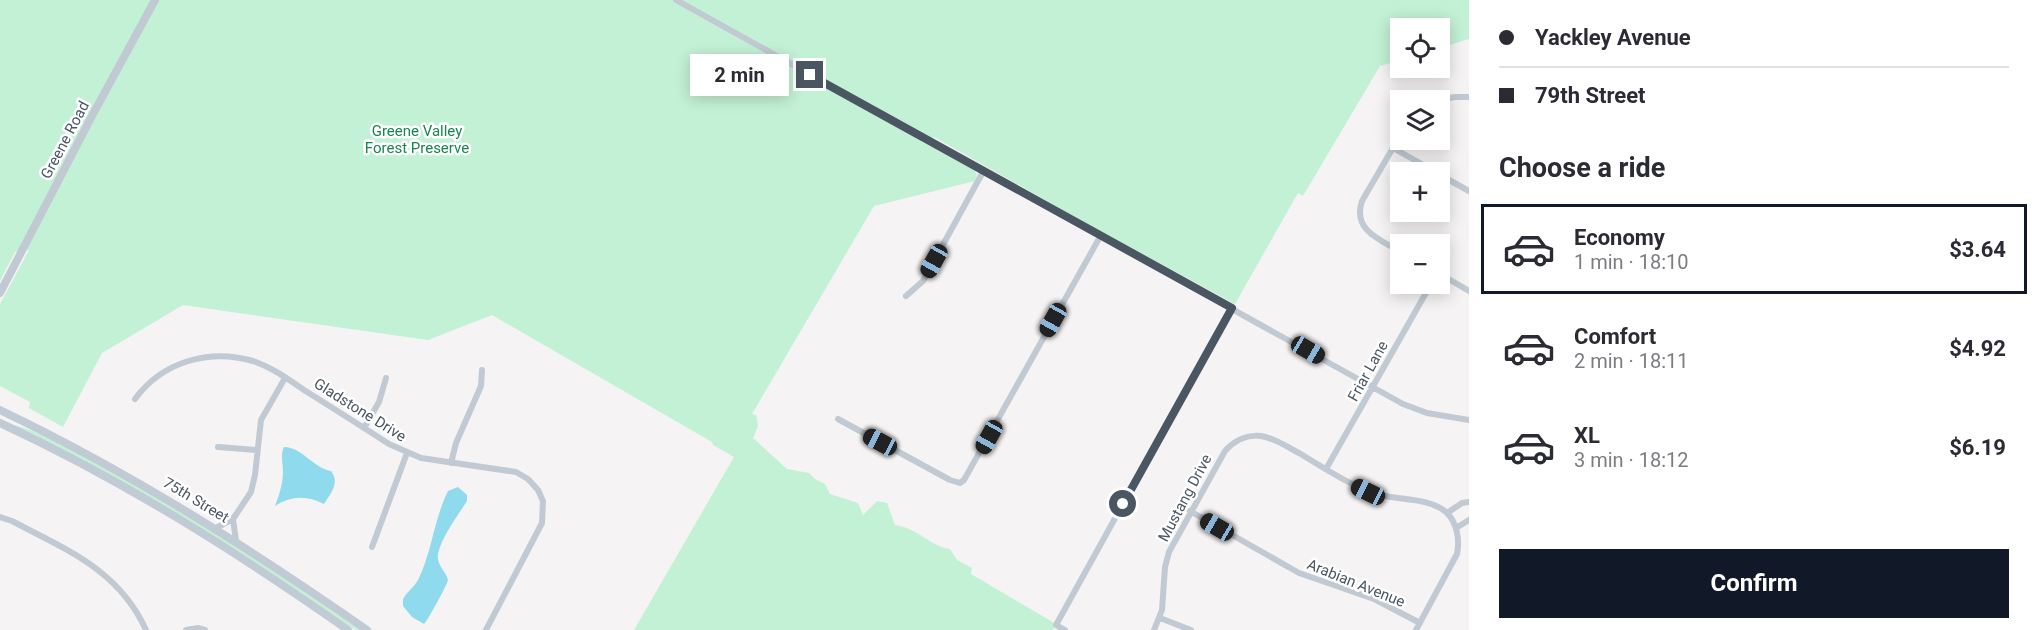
<!DOCTYPE html>
<html lang="en">
<head>
<meta charset="utf-8">
<style>
  :root { --surface:#fff; --page:#f2f2f3; --text:#2b2b33; --muted:#7c7c81; --line:#e1e1e2; --accent:#111827 }
  body { margin:0; font-family:Roboto,sans-serif; background:var(--page); color:var(--text); height:100vh; display:flex; flex-direction:column; font-size:22px; white-space:nowrap }
  * { box-sizing:border-box; margin:0 }
  p { font-size:20px; color:var(--muted) }
  .icon { flex:none; width:33px; height:33px; fill:none; stroke:currentColor; stroke-width:2; stroke-linecap:round; stroke-linejoin:round }
  .map { position:relative; flex:1; overflow:hidden }
  .panel { display:flex; flex-direction:column; background:var(--surface); width:570px }
  .panel>* { flex:none }
  .hud { display:grid; align-content:center; height:132px; padding:0 30px; background:var(--surface) }
  .controls { position:absolute; left:1390px; top:18px; display:grid; gap:12px }
  .controls a { display:grid; place-items:center; width:60px; height:60px; border-radius:0px; background:var(--surface); box-shadow:0 3px 15px #0003; font-size:30px }
  .end { position:absolute; width:27px; height:27px; margin:-14px; border:8px solid #4a5661; background:#fff; box-shadow:0 0 0 3px #fff }
  .from { border-radius:50% }
  .bubble { position:absolute; height:42px; border-radius:0px; background:var(--surface); box-shadow:0 3px 15px #0003; font-size:20px; font-weight:700; line-height:42px; text-align:center }
  .car { position:absolute; width:18px; height:36px; margin:-18px -9px; border-radius:8px; box-shadow:0 0 4px 2px #0007; background:linear-gradient(#222 24%,#8ab4d8 0 40%,#222 0 76%,#8ab4d8 0 86%,#222 0) }
  .hud b { display:flex; align-items:center; gap:21px; height:57px; font-size:22px }
  .hud b+b { border-top:2px solid var(--line) }
  .hud i { width:15px; height:15px; background:var(--text) }
  ul { padding:0; list-style:none }
  li { display:flex; align-items:center; gap:18px; height:90px; margin:0 12px 9px; padding:0 18px; border:3px solid transparent; border-radius:0px }
  li div { flex:1 }
  li b { display:block; font-size:22px }
  li em { font-style:normal; font-weight:700 }
  li.current { border-color:var(--accent) }
  li>.icon { width:54px; height:54px; stroke-width:1.5 }
  h2 { padding:0 30px; font-size:27px; line-height:72px }
  .cta { display:flex; gap:12px; margin-top:auto; padding:12px 30px }
  .cta a { flex:1; height:69px; border-radius:0px; background:var(--accent); color:#fff; font-size:24px; font-weight:700; line-height:69px; text-align:center }
  main { display:flex; flex:1; min-height:0 }
  .map>svg:first-child { display:block }
  .green { fill:#c3f1d5 }
  .water { fill:#90daee }
  .lines { fill:none; stroke-linecap:round; stroke-linejoin:round }
  .minor { stroke:#c1cad2; stroke-width:6 }
  .tertiary { stroke:#c1cad2; stroke-width:8 }
  .secondary { stroke:#c1cbd6; stroke-width:8 }
  .route { stroke:#4a5661; stroke-width:8 }
  .labels { text-anchor:middle; dominant-baseline:central; stroke-width:5; stroke-linejoin:round; paint-order:stroke }
  .park-label { font-size:15px; fill:#17864f; stroke:#fff }
  .street-label { font-size:15px; fill:#4a5661; stroke:#fff }
</style>
</head>
<body>
<main>
<div class="map">
<svg width="1469" height="630" viewBox="0 0 1469 630">
  <rect width="100%" height="100%" fill="#f5f3f3"/>
  <!-- green -->
  <path class="green" d="M0,0H1469V39L1440,48V28H1401V60L1380,66L1303,196L1298,193L1235,304L1102,232L934,137L920,141L974,170L977,174L975,181L874,206L752,414L756,415L758,426L753,438L787,469L809,473L815,479L825,484L830,494L858,503L863,515L877,501L887,503L895,525C920,529 929,546 950,549L957,560L972,568L971,574L1056,624L1053,630H634L734,457L713,445L712,442L492,315L428,340L183,305L102,353L63,427L29,408L30,402L0,386V304L29,250L15,252L0,281Z
    M14,425C43,432 74,451 101,466C191,514 276,571 360,630H356L343,622C238,548 129,482 14,425Z"/>
  <!-- water -->
  <path class="water" d="M284,447C302,447 313,468 331,471C340,483 331,493 324,504C306,495 291,496 275,506C279,496 283,483 283,472C283,462 280,456 284,447Z
    M458,487L467,495V501C458,515 441,538 438,554C436,565 446,571 448,580C448,583 427,622 424,624L412,617L403,606V599C407,592 414,587 418,580C432,552 434,519 448,491Z"/>
  <g class="lines">
    <!-- minor -->
    <path class="minor" d="M676,0L1403,404L1427,413L1469,420
      M1438,100L1455,97H1469
      M1401,134L1362,201C1352,230 1380,240 1401,252
      M1393,148L1436,172
      M1440,175L1469,191
      M1440,274L1469,291
      M906,296L923,281L984,170
      M135,399C162,362 209,348 253,361C271,367 288,379 304,390C333,408 361,426 389,444L421,458L516,472L528,479L538,490L543,501L542,523L486,630
      M838,419L950,480L960,483L964,480L1101,235
      M364,428L379,402L386,378
      M218,447L257,450
      M451,463L456,443L481,386L482,370
      M1326,469L1431,284
      M1190,511L1299,573L1374,599L1420,623
      M1447,513L1462,503L1469,502
      M0,517L12,521C67,550 119,570 146,630
      M233,519L236,541
      M216,528L233,519L251,492L255,475L261,420L285,378
      M1456,528L1469,520
      M372,547L407,453
      M1160,618L1191,630
      M186,630L198,628L205,630
      M1065,630L1056,625L1232,307
      M1154,630L1162,610L1165,567L1169,552L1225,451C1234,441 1247,434 1261,436C1275,438 1287,447 1299,453C1321,466 1343,481 1367,491C1391,502 1426,495 1446,512C1457,522 1460,540 1457,554L1416,630"/>
    <!-- tertiary -->
    <path class="tertiary" d="M0,293L93,114L155,0"/>
    <!-- secondary -->
    <path class="secondary" d="M0,410C130,472 249,548 367,630
      M0,423C123,480 237,552 348,630"/>
  </g>
  <g class="lines">
    <!-- route -->
    <path class="route" d="M810,75L1232,308L1123,504"/>
  </g>
  <g class="labels">
    <!-- park labels -->
    <g class="park-label">
      <text x="417" y="131">Greene Valley<tspan x="417" dy="17">Forest Preserve</tspan></text>
    </g>
    <!-- street labels -->
    <g class="street-label">
      <text transform="translate(65 140) rotate(-62)">Greene Road</text>
      <text transform="translate(1368 371) rotate(-61)">Friar Lane</text>
      <text transform="translate(360 410) rotate(32)">Gladstone Drive</text>
      <text transform="translate(1185 498) rotate(-62)">Mustang Drive</text>
      <text transform="translate(196 500) rotate(31)">75th Street</text>
      <text transform="translate(1356 583) rotate(22)">Arabian Avenue</text>
    </g>
  </g>
</svg>
<div class="controls">
<a><svg class="icon" aria-label="locate" viewBox="0 0 24 24"><circle cx="12" cy="12" r="6"/><path d="M12 2v4M12 18v4M2 12h4M18 12h4"/></svg></a>
<a><svg class="icon" aria-label="layers" viewBox="0 0 24 24"><path d="M12 4l9 5-9 5-9-5zM3 14l9 5 9-5"/></svg></a>
<a>+</a>
<a>−</a>
</div>
<i class="end from" style="left:1123px;top:504px"></i>
<i class="end" style="left:810px;top:75px"></i>
<div class="bubble" style="left:690px;top:54px;width:99px">2 min</div>
<i class="car" style="left:934px;top:261px;rotate:209deg"></i>
<i class="car" style="left:1053px;top:320px;rotate:209deg"></i>
<i class="car" style="left:1308px;top:350px;rotate:120deg"></i>
<i class="car" style="left:989px;top:437px;rotate:209deg"></i>
<i class="car" style="left:880px;top:442px;rotate:298deg"></i>
<i class="car" style="left:1368px;top:492px;rotate:296deg"></i>
<i class="car" style="left:1217px;top:527px;rotate:300deg"></i>
</div>
<section class="panel">
<div class="hud">
<b><i class="from"></i>Yackley Avenue</b>
<b><i></i>79th Street</b>
</div>
<h2>Choose a ride</h2>
<ul>
<li class="current"><svg class="icon" aria-label="car" viewBox="0 0 24 24"><path d="M5 17H2v-5l4-1 3-4h7l3 4 3 1v5h-3M9 17h6M6 11h13"/><circle cx="7" cy="17" r="2"/><circle cx="17" cy="17" r="2"/></svg><div><b>Economy</b><p>1 min · 18:10</p></div><em>$3.64</em></li>
<li><svg class="icon" aria-label="car" viewBox="0 0 24 24"><path d="M5 17H2v-5l4-1 3-4h7l3 4 3 1v5h-3M9 17h6M6 11h13"/><circle cx="7" cy="17" r="2"/><circle cx="17" cy="17" r="2"/></svg><div><b>Comfort</b><p>2 min · 18:11</p></div><em>$4.92</em></li>
<li><svg class="icon" aria-label="car" viewBox="0 0 24 24"><path d="M5 17H2v-5l4-1 3-4h7l3 4 3 1v5h-3M9 17h6M6 11h13"/><circle cx="7" cy="17" r="2"/><circle cx="17" cy="17" r="2"/></svg><div><b>XL</b><p>3 min · 18:12</p></div><em>$6.19</em></li>
</ul>
<div class="cta"><a>Confirm</a></div>
</section>
</main>
</body>
</html>
